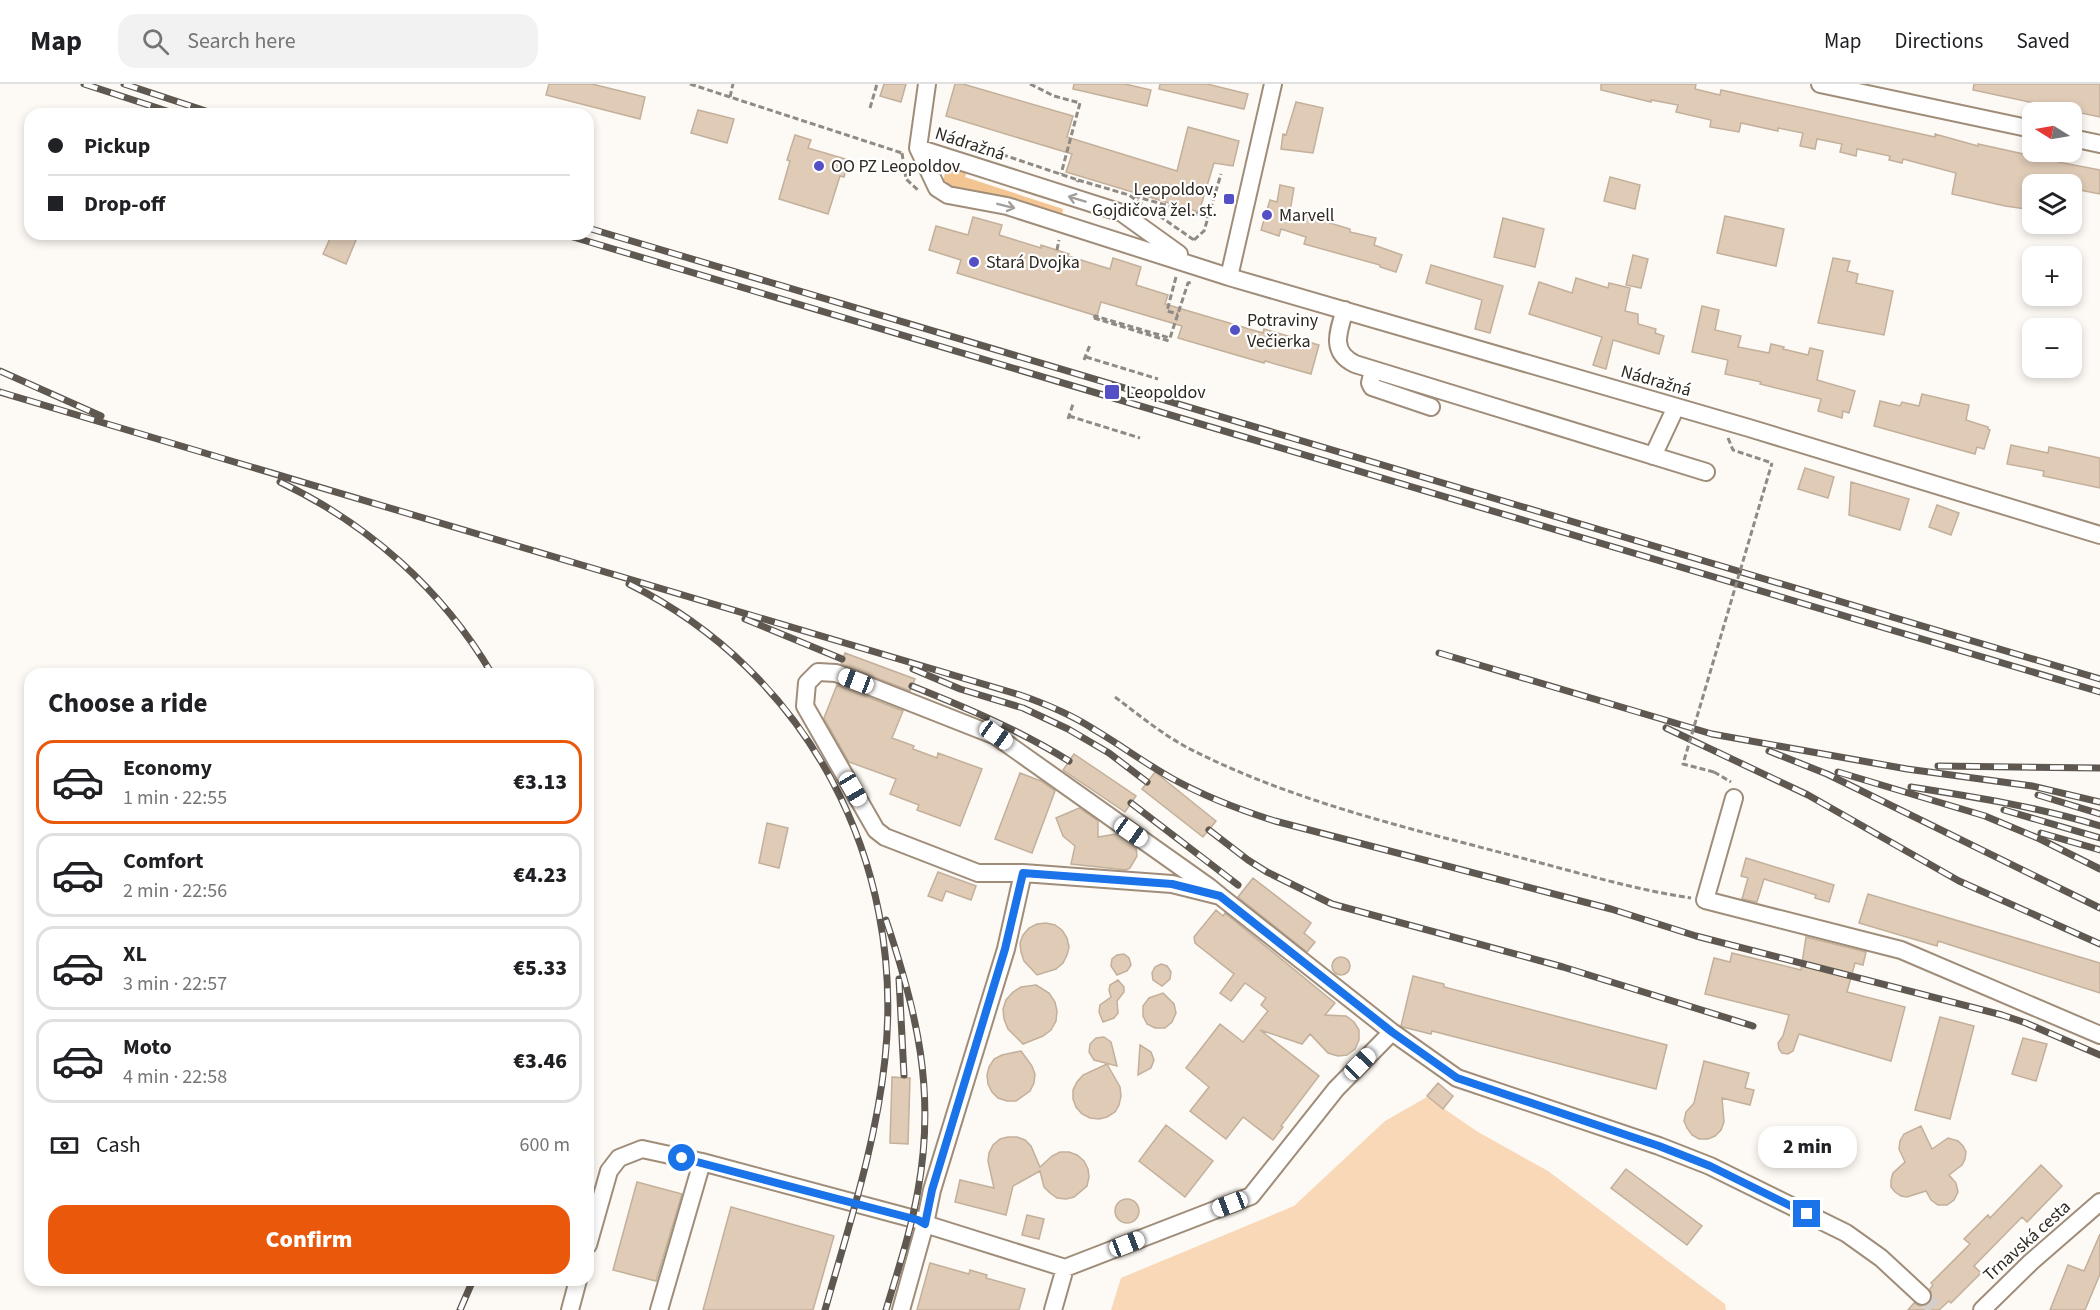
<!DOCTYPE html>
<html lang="en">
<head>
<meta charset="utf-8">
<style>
  :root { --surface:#fff; --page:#f2f2f2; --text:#202124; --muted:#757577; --line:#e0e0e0; --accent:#ea580c }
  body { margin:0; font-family:"Source Sans 3",sans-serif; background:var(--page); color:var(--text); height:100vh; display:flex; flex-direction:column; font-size:22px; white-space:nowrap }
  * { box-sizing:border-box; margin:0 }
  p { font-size:20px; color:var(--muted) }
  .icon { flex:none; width:33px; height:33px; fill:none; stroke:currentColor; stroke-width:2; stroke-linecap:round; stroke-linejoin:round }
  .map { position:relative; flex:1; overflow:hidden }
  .drawer { position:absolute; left:24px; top:584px; width:570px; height:618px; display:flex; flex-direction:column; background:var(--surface); border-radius:18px; box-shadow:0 3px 9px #0003 }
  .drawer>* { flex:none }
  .hud { position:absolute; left:24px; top:24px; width:570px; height:132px; border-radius:18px; box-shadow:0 3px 9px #0003; display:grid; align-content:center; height:132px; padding:0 24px; background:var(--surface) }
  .needle { width:39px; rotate:281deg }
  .controls { position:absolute; left:2022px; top:18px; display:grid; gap:12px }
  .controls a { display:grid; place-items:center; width:60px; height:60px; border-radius:12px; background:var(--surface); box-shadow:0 3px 9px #0003; font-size:30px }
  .end { position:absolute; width:27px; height:27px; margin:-14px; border:8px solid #1a73e8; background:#fff; box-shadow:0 0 0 3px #fff }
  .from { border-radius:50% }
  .bubble { position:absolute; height:42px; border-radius:18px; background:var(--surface); box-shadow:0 3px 9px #0003; font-size:20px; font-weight:800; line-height:42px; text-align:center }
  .car { position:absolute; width:18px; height:36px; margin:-18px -9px; border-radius:8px; box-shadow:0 0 4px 2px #0007; background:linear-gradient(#fff 24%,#345 0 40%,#fff 0 76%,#345 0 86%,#fff 0) }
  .hud b { display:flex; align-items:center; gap:21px; height:57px; font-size:22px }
  .hud b+b { border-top:2px solid var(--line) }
  .hud i { width:15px; height:15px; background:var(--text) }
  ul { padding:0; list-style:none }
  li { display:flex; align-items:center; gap:18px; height:84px; margin:0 12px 9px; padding:0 12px; border:3px solid var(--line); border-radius:18px }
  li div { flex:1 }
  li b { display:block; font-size:22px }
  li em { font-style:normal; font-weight:800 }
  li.active { border-color:var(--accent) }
  li>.icon { width:54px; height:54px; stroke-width:1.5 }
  h2 { padding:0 24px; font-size:27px; line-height:72px }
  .pay { display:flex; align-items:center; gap:15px; height:66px; padding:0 24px; font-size:22px }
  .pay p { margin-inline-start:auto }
  .button { display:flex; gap:12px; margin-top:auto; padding:12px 24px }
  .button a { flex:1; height:69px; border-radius:18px; background:var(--accent); color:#fff; font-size:24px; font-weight:800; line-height:69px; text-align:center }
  header { display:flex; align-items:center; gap:36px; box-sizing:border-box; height:84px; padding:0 30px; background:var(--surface); border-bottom:2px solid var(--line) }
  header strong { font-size:28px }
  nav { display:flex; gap:33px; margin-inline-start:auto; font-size:21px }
  .search { width:420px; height:54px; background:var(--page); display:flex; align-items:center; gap:15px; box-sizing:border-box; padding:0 21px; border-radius:18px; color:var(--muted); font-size:22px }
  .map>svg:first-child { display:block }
  .green { fill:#f3c592 }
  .water { fill:#f8d8b6 }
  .building { fill:#dfcbb6; stroke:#c3b09b; stroke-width:1.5 }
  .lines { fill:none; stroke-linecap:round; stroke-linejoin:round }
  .minor-tunnel { stroke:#d4cfca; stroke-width:16; stroke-dasharray:16 8; stroke-linecap:butt }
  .minor-casing { stroke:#9f8d79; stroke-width:20 }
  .path { stroke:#8f8a83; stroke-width:3; stroke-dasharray:6 3; stroke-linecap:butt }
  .minor { stroke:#fff; stroke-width:16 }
  .rail-casing { stroke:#5e5850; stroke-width:7 }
  .rail { stroke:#fff; stroke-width:4.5; stroke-dasharray:14; stroke-linecap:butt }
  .path-bridge { stroke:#8f8a83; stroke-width:3; stroke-dasharray:6 3; stroke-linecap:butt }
  .oneway { stroke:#a19e9b }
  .route { stroke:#1a73e8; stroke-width:8 }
  .poi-dot { fill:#544fc6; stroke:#fff; stroke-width:2 }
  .labels { text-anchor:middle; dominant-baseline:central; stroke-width:4.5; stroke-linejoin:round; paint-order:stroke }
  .street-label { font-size:18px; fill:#2f2820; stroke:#fff }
  .poi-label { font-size:18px; fill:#2f2820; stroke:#fff; text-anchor:start }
</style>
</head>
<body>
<header>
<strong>Map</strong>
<div class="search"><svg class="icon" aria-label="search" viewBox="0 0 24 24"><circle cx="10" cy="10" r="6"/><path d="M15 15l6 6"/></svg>Search here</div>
<nav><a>Map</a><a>Directions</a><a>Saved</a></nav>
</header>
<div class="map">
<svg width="2100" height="1226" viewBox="0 0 2100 1226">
  <rect width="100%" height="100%" fill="#fdf9f4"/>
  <!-- green -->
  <path class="green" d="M960,81L966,90L965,93L1063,125L1062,131L954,107L943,99L945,89Z"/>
  <!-- water -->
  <path class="water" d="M1427,1013L1478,1048L1548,1087L1725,1220L1726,1226H1111L1121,1194L1294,1122L1385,1037Z"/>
  <!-- building -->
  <path class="building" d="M549,0H592L645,13L640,35L546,11Z
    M884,0H906L901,18L880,12Z
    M955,0H963L1073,32L1067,53L1177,87L1188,43L1239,57L1233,82L1214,79L1199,128L1066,88L1072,70L946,32Z
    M1074,0H1125L1151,6L1147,22L1073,5Z
    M1160,0H1207L1248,10L1244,25L1159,5Z
    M1601,0H1696L1695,5L1720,11L1721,6L1935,53V50L1978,62V60L2033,72L2034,69L2058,74V78L2100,86V110L2074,105L2075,100H2031L2026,125L2005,122L1952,110L1956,89L1903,75L1902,79L1889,76L1890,72L1857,65L1856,72L1840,68L1842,60L1817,55L1815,65L1800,62L1803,49L1778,44V47L1741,39L1739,48L1710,43L1711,36L1676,28L1678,21L1651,16V18L1601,6Z
    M1974,0H2100V33L1973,6Z
    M1296,18L1323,24L1313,69L1281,65L1283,50L1286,51Z
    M698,26L734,35L727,59L691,49Z
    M795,51L811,56L808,64L849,76L844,93L840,92L828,130L779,115L790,77L787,76Z
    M1610,93L1640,101L1635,125L1604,117Z
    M1280,101L1294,104L1290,127L1350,145V148L1376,154L1374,161L1402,171L1396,188L1380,183V181L1304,160L1306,153L1281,145L1279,152L1261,146L1270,116L1277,118Z
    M1725,132L1784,145L1776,182L1717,169Z
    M973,133L1002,141L999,151L1041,164V161L1069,170L1068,172L1110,185L1113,174L1141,183L1136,201L1168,211L1165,220L1263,249L1264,245L1319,261L1311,290L1265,277L1264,279L1178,254L1182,242L1101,218L1097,232L957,189L961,176L929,166L936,142L968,151Z
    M1503,134L1544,145L1535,183L1494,173Z
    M332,150H340L356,156L346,180L323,170Z
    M1633,171L1648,175L1641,204L1626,201Z
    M1833,174L1850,177L1847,187L1858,190L1856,199L1893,207L1884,251L1818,239Z
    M1431,181L1503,202L1490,249L1475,245L1482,216L1426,199Z
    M1576,194L1608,204L1609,199L1630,204L1625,227L1638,230V240L1656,245L1655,249L1664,252L1659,270L1613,256L1606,285L1593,281L1602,253L1529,230L1539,198L1572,209Z
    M1702,222L1719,226L1715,246L1741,252L1738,263L1769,269L1771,260L1784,263L1783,265L1808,271L1810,264L1823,267L1817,296L1855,307L1849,329L1843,327L1842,334L1818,327L1821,315L1760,300L1761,298L1725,290L1728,276L1692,268Z
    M1922,310L1969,321L1966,336L1988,343V345L1990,346L1984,365L1977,363L1975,370L1874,342L1880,317L1900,322L1902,318L1919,322Z
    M2011,361L2048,369L2049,363L2100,374V404L2043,392L2044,387L2007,380Z
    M1805,384L1834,393L1828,414L1798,405Z
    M1851,398L1909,415L1900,446L1849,431Z
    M1937,421L1959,429L1951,451L1929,443Z
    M845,569L915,595L910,607L841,580Z
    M837,601L903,627L892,654L914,662L913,665L937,674L938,669L982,685L960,742L917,726L919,721L890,710L896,695L849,678L824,634Z
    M1074,670L1136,712L1125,728L1063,686Z
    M1155,688L1216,737L1203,753L1142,705Z
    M1020,689L1041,697L1055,707L1032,769L995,755Z
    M1079,724L1098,737V753L1116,750L1136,764L1137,772L1130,784L1126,786L1071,780L1075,762L1063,752L1056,734Z
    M767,739L788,744L779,784L759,779Z
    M1746,774L1834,801L1829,818L1815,814L1816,811L1764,795L1757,818L1742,815L1748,794L1741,792Z
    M938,788L976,802L971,816L946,807L942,817L928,812Z
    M1253,794L1311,839L1304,849L1315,858L1307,868L1238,813Z
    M1868,810L2100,879V909L1938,857L1937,862L1859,839Z
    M1216,826L1223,832L1225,829L1335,919L1325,931L1346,932L1354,938L1359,946V956L1355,965L1347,971L1338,972L1328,969L1310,950L1302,960L1260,946L1319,992L1281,1042L1283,1043L1273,1056L1243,1033L1226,1055L1190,1027L1209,1003L1186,984L1220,940L1243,958L1268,927L1261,921L1266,914L1245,899L1231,917L1220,909L1234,890L1195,859L1194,853Z
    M1046,839L1055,841L1062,846L1067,854L1069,863L1067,871L1063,879L1056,885L1037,891L1024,877L1021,868L1020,859L1023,851L1029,844L1037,840Z
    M1806,853L1866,868L1863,881L1855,879L1847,908L1905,923L1891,977L1799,950L1793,967L1788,970L1782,969L1779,965L1778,959L1783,952L1789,931L1705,910L1714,874L1730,878L1732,869L1801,886Z
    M1124,870L1129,874L1131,881L1127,887L1117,891L1111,882L1112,875L1117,871Z
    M1332 882a9 9 0 1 1 18 0a9 9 0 1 1-18 0Z
    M1161,880L1167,882L1171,888L1170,895L1162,902L1153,896L1152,889L1155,883Z
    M1413,892L1444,900V903L1667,961L1656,1005L1432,947L1431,950L1403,943L1401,942Z
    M1118,896L1124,903V908L1117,917L1118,929L1114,934L1103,938L1099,928L1100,921L1111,913L1109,906L1110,901Z
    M1036,901L1049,909L1055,918L1057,927L1056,937L1051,946L1043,952L1023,960L1008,945L1004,935L1003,925L1006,916L1013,908L1021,903Z
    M1163,909L1174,920L1176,929L1172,938L1165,944H1155L1147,940L1143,932V922L1149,914Z
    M1940,933L1974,942L1950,1035L1915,1026Z
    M1104,953L1111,958L1117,982L1094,976L1089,968L1090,960L1096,954Z
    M2023,954L2047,960L2036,997L2012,990Z
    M1140,961L1151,968L1154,976L1151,984L1138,991Z
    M1021,967L1032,982L1035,990L1034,999L1030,1007L1016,1017H1007L998,1014L992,1008L988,1000L987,991L989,983L994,975L1002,971Z
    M1704,977L1749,989L1745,1004L1754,1006L1750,1021L1722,1014L1724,1038L1721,1046L1715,1052L1708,1055H1699L1692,1051L1687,1044L1684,1037L1686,1028L1694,1019Z
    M1107,980L1120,1003L1121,1012L1119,1021L1115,1028L1107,1033L1099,1035L1090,1034L1082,1030L1076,1023L1073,1015V1006L1077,998L1083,991Z
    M892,993L910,994L908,1060L890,1059Z
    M1438,999L1453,1012L1443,1025L1427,1012Z
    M1166,1041L1213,1077L1185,1113L1139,1077Z
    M1921,1042L1932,1065L1948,1054L1958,1057L1963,1062L1966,1068L1965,1075L1962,1081L1949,1091L1956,1099L1958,1108L1954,1116L1947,1121H1938L1931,1116L1926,1107L1907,1113L1901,1112L1895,1108L1891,1103V1096L1893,1089L1905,1078L1899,1065L1900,1057L1904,1050Z
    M1008,1053H1017L1025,1056L1031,1062L1040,1083L1052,1072L1060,1068H1069L1077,1071L1084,1077L1088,1085L1089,1093L1087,1102L1074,1113L1066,1115L1057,1114L1050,1109L1044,1103L1040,1087L1013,1102L1006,1131L955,1118L960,1096L994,1104L988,1077L989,1069L993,1061L1000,1055Z
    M2041,1081L2062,1102L2027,1138L2022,1133L1974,1182L1981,1189L1951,1219L1949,1217L1939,1226H1908L1914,1219L1920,1222L1929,1220L1932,1214L1930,1205L1933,1201L1931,1199L1970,1160L1964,1155L1988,1131L1990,1134Z
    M1626,1085L1702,1142L1687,1161L1611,1104Z
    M637,1098L682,1110L656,1197L613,1186Z
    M1115 1127a12 12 0 1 1 24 0a12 12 0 1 1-24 0Z
    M731,1123L834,1152L813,1226H703Z
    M1027,1131L1044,1135L1039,1155L1022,1151Z
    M2100,1150V1190L2085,1226H2050L2068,1181L2084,1187Z
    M930,1179L969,1190L970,1186L987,1191L986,1194L1025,1205L1019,1226H917Z"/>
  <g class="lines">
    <!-- minor-tunnel -->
    <path class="minor-tunnel" d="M1922,1212L1937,1226"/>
    <defs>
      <path id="minor" d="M1820,0L2032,45
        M2072,54L2100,60
        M918,64L937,104L948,111L1007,122L1229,193L1749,344L2100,451
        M918,64L1122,129L1179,170
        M918,64L927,0
        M1229,193L1273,0
        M1345,226C1338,248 1330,268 1355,280L1706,388
        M1373,286L1370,299L1372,303L1431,323
        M1653,372L1676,323
        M1734,714L1705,816L1901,866L2100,951
        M1220,812L1209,803L996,652L836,589L818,588L807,599L805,622L876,746L885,753L978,789H1023L1172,800L1220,812L1392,948
        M588,1161L609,1087L619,1074L642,1065L702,1078L918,1136L925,1140L1065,1184
        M570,1226L578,1196
        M659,1226L702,1078
        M901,1226L925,1140L932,1106L1006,865L1023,789
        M1053,1226L1065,1184L1251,1112L1336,1005L1392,948L1457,994L1659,1062L1710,1082L1846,1149L1881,1174L1922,1212
        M1982,1226L2031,1178L2100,1118"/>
    </defs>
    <!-- minor casing -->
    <use href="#minor" class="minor-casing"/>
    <!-- path -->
    <path class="path" d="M690,0L902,69
      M1030,0L1054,12L1080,19L1061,90
      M730,13L733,0
      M870,24L877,0
      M938,43L941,50L1078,96L1077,98
      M902,69L906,95L919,107
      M1078,96L1129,111L1194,156
      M1134,112L1208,133
      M1194,156L1204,147L1221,90
      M1057,166L1059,156
      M1176,193L1167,227L1178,230
      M1094,234L1095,232L1170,254L1188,199L1192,198
      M1094,234L1169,257
      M1086,273L1158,295
      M1084,276L1090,261
      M1069,332L1140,354
      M1068,335L1073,320
      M1728,354L1733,366L1772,379
      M1115,613C1139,631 1163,651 1190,665C1292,717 1404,743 1514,772C1573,787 1631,805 1691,814
      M1714,688L1731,698"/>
    <!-- minor -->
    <use href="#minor" class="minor"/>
    <defs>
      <path id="rail" d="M84,0L176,30
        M124,0L215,30
        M588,144L2100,595
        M563,150L2100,608
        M0,287L101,332
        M0,308L218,373
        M211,371L1020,611C1046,620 1072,631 1095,646C1122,662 1146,680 1173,695C1206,713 1240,726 1275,737L1611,825L1696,852L2002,931L2026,939L2100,971
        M280,398C368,440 442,505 492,590
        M629,500C808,589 906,777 885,975C876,1061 848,1144 825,1226
        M745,535L842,575
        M1439,569L1712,650L1907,685L2032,702L2100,718
        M913,585L960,605L1023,624L1068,645L1109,669L1147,698
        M912,602C967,624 1019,646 1069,677
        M1666,644L1808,711L1959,797L2100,860
        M1769,667L1827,690L2100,824
        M1938,682L2100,684
        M1838,688L1985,732L2040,755L2100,785
        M1911,703C1975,713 2038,723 2100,742
        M2038,711L2100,730
        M1131,719L1238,801
        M2004,726L2100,754
        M1209,746L1248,776L1267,788L1332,820L1563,883L1753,942
        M2041,749L2100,766
        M886,836C917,928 936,1008 918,1106C911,1147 898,1186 886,1226
        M899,895L904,991
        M460,1226L473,1196"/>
    </defs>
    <!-- rail casing -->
    <use href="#rail" class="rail-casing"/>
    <!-- rail -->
    <use href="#rail" class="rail"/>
    <!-- path-bridge -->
    <path class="path-bridge" d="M1714,688L1683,680L1772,379"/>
  </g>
  <!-- one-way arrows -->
  <defs><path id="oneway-shaft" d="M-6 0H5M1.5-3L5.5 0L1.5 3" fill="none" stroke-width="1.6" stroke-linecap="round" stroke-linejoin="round" transform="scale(1.5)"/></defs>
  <g class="oneway">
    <use href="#oneway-shaft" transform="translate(1077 115) rotate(-163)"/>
    <use href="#oneway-shaft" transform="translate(1006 122) rotate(14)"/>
  </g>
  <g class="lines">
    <!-- route -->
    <path class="route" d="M682,1074L918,1136L925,1140L932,1106L1005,865L1023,789L1172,800L1220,812L1392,948L1457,994L1659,1062L1710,1082L1807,1130"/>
  </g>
  <!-- markers -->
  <g class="poi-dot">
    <circle cx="819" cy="82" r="6"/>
    <rect x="1223" y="109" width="12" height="12" rx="3"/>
    <circle cx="1267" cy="131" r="6"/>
    <circle cx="974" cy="178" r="6"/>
    <circle cx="1235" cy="246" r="6"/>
    <rect x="1104" y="300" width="16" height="16" rx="3"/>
  </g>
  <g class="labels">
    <!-- street labels -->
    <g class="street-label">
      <text transform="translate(970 60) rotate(18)">Nádražná</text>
      <text transform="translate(1656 297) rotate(16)">Nádražná</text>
      <text transform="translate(2027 1157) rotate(-42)">Trnavská cesta</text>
    </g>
    <!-- poi labels -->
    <g class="poi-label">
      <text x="831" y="82">OO PZ Leopoldov</text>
      <text x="1217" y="105" text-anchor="end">Leopoldov,<tspan x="1217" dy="21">Gojdičova žel. st.</tspan></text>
      <text x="1279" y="131">Marvell</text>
      <text x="986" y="178">Stará Dvojka</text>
      <text x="1247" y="236">Potraviny<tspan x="1247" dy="21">Večierka</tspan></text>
      <text x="1126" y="308">Leopoldov</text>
    </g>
  </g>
</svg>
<div class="controls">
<a><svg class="needle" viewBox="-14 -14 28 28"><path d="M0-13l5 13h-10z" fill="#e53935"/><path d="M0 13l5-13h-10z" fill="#757577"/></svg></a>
<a><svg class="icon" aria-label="layers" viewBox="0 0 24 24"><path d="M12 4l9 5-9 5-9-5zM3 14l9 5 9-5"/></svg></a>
<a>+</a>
<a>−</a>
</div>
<i class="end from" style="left:682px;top:1074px"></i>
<i class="end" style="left:1807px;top:1130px"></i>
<div class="bubble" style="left:1758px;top:1042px;width:99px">2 min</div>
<i class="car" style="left:856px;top:597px;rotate:291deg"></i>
<i class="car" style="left:996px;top:651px;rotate:125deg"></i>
<i class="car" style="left:853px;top:705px;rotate:150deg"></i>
<i class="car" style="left:1131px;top:748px;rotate:125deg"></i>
<i class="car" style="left:1360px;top:980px;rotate:44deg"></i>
<i class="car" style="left:1230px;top:1120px;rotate:249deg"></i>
<i class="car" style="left:1127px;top:1160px;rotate:69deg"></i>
<div class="hud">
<b><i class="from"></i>Pickup</b>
<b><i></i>Drop-off</b>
</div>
<section class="drawer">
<h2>Choose a ride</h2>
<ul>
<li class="active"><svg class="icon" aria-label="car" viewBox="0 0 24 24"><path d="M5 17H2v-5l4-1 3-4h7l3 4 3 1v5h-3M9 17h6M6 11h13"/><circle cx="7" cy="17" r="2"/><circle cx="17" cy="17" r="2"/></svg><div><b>Economy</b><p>1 min · 22:55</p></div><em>€3.13</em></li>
<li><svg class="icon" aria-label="car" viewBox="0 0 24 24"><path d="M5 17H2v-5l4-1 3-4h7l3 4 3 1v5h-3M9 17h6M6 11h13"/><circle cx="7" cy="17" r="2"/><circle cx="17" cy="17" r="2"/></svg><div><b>Comfort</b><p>2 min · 22:56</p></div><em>€4.23</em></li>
<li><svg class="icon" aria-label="car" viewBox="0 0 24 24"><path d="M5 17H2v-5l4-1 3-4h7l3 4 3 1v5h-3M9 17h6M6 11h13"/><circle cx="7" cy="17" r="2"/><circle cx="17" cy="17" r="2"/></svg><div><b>XL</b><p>3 min · 22:57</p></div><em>€5.33</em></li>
<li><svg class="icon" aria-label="car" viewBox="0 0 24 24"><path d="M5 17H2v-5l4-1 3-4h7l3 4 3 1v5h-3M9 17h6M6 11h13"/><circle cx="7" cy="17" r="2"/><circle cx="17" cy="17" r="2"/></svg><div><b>Moto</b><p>4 min · 22:58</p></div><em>€3.46</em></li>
</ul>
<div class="pay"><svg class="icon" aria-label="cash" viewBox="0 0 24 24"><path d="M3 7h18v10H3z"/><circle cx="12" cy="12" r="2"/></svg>Cash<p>600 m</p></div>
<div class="button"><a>Confirm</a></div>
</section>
</div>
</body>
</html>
